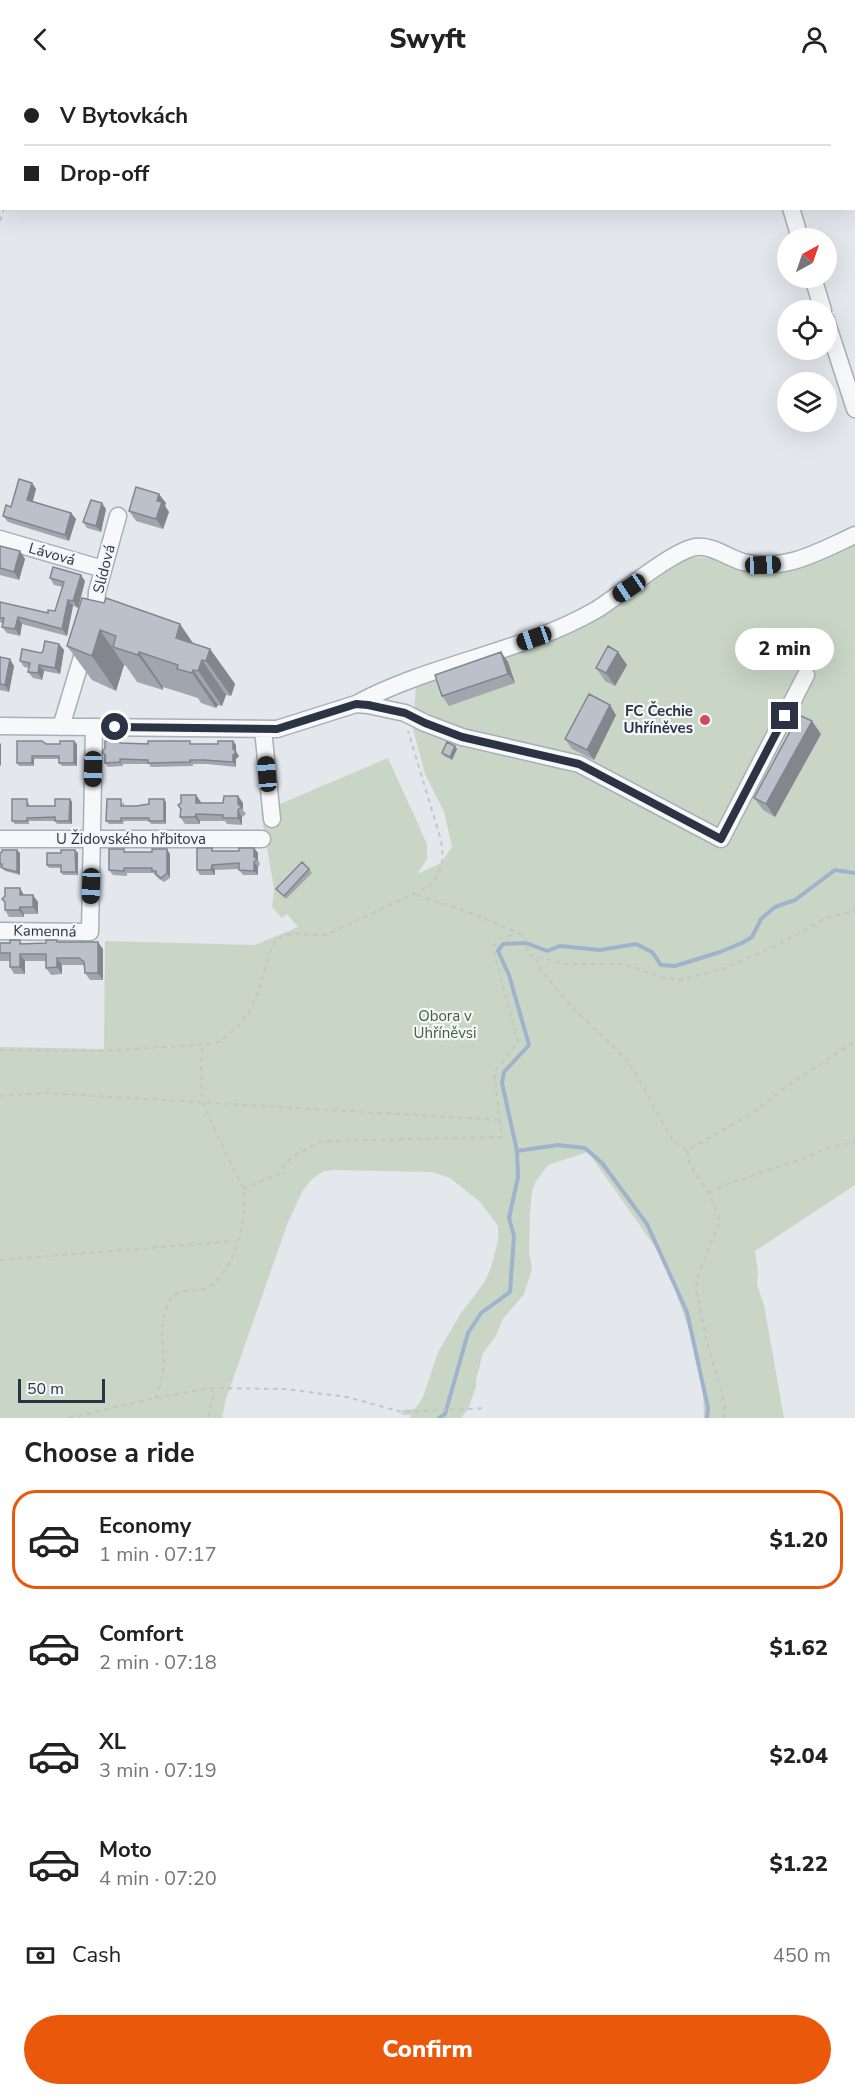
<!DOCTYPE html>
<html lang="en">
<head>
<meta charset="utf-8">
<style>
  :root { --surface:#fff; --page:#f6f6f6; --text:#222; --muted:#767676; --line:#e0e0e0; --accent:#ea580c }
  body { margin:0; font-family:"Nunito Sans",sans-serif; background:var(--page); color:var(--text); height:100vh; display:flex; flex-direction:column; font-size:22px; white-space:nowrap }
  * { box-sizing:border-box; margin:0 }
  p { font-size:20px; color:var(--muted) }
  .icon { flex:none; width:33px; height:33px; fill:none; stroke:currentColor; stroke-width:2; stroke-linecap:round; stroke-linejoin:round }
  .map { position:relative; height:1340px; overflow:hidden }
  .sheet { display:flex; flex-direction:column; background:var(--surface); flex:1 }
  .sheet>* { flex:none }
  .top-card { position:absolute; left:0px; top:0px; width:855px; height:132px; box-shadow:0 6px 24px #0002; display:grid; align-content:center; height:132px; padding:0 24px; background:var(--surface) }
  .needle { width:39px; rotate:40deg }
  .controls { position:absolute; left:777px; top:150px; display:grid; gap:12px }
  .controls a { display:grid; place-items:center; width:60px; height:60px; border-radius:50%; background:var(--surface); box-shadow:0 6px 24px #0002; font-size:30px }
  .scale { position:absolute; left:18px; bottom:15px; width:87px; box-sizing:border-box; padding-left:6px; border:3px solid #2b3445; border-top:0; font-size:16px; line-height:21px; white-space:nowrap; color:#2b3445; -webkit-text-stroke:4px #f4f6f9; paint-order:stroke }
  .end { position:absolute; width:27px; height:27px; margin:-14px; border:8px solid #2b3445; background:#fff; box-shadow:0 0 0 3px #fff }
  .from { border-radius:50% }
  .bubble { position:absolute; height:42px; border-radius:21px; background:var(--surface); box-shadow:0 6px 24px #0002; font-size:20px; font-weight:800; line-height:42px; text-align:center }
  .car { position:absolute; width:18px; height:36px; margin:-18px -9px; border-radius:8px; box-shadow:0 0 4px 2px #0007; background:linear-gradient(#222 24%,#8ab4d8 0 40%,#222 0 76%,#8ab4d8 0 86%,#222 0) }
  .top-card b { display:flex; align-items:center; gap:21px; height:57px; font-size:22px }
  .top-card b+b { border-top:2px solid var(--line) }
  .top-card i { width:15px; height:15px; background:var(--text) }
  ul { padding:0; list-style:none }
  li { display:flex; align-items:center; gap:18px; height:99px; margin:0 12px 9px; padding:0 12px; border:3px solid transparent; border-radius:24px }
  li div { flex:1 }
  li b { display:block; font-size:22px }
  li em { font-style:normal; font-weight:800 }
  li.active { border-color:var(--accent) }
  li>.icon { width:54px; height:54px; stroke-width:1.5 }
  h2 { padding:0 24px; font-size:27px; line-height:72px }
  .pay { display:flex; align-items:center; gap:15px; height:66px; padding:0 24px; font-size:22px }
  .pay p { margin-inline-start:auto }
  .cta { display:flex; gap:12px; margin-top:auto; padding:12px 24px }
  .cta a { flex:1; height:69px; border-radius:36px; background:var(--accent); color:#fff; font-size:24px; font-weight:800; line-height:69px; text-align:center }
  header { display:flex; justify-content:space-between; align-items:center; height:78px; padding:0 24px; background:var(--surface); font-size:27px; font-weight:800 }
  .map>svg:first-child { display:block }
  .green { fill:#c9d6c5 }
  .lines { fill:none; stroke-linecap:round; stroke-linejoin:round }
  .stream { stroke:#9fb4cc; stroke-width:4 }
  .minor-casing { stroke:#a9aeb7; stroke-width:19 }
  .path { stroke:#c2c5cb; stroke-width:2; stroke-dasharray:4.5 4.5; stroke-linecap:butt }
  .minor { stroke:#f7f8fa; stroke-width:16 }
  .wall { fill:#a1a5ae }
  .shaded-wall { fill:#83868d }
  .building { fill:#bbc0ca; stroke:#83868d; stroke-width:1.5 }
  .route { stroke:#2b3445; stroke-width:8 }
  .poi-dot { fill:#d1495b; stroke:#f4f6f9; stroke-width:2 }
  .labels { text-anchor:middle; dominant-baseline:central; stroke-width:4.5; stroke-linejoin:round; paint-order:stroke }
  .street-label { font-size:15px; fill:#2b3445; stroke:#f4f6f9 }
  .poi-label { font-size:15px; font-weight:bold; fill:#2b3445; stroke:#f4f6f9; text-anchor:end }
  .park-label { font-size:15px; fill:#3f6138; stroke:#f4f6f9 }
</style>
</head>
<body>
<header><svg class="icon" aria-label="back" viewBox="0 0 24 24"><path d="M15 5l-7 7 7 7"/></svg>Swyft<svg class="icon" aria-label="person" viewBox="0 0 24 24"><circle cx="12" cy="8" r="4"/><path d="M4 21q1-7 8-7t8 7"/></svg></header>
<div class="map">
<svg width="855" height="1340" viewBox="0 0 855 1340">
  <rect width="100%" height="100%" fill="#e4e7ec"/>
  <!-- green -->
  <path class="green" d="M855,464V1107L755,1173L758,1194L757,1207L764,1227L784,1340H704C703,1327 704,1312 702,1298C695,1260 677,1224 667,1186L588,1074L548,1087L536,1103L532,1113L530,1134L529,1173L532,1191L524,1216L502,1242L496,1258L483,1275L476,1302V1309L468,1331L461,1340H410L411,1337H402V1332L415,1331L423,1319L438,1274L461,1235L484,1205L491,1190L498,1162V1148L480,1124L450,1100L432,1094L336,1092L324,1093L312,1101L303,1112L288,1144L226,1321L222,1340H0V969L104,971L105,863L255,867L298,849L287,836L282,840L272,829L274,811L261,734L388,680L427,766V781L417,796L441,785L452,769L444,734L425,696L413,651L416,607L554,560L602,539L688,479L710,480L757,495L797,491Z"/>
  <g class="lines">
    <!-- stream -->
    <path class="stream" d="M517,1073L558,1067L585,1070L602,1085L647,1146L687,1234L708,1330L707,1340
      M439,1340L445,1336L468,1255L481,1235L510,1214L514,1158L509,1140L518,1099L517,1073L502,1005L504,994L529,967L509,897L498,873L503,866L526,865L547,873L560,868L600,872L636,866L652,874L661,887L675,888L720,874L742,865L752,859L761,841L775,829L795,822L835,792L855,795"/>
    <defs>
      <path id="minor" d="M749,0V2
        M791,130L800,160
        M813,200L823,232
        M826,242L855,331
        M0,461L103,491
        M356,626C432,585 521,575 596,532C619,518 673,472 696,469C713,467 728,480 743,484C785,494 818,474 855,457
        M0,648L277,651L356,626L368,627L405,635L425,645L462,659L579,686L721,761L806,597
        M61,649L96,532L97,514L118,438
        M263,651L272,741
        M0,761H262
        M0,853L90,854L94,649"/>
    </defs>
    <!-- minor casing -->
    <use href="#minor" class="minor-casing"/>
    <!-- path -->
    <path class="path" d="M54,0V2
      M0,143L4,130
      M417,817L466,833L525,858L529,877L566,886H625L662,899L680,902L725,890L776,868L826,840L855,833
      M536,880L540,891L569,926L629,984L673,1063L687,1073
      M0,972L99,973L215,966C256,943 259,908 272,868C286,847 306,860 328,856L430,808C443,793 444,780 441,762L408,653
      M0,1018L45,1015L500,1042
      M243,1111L277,1097L292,1079L322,1063L502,1059L494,994L518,964L493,870L499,861L516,855
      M709,1115L731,1104L748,1100L761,1094L800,1082L827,1070L855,1064
      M0,1182L236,1163
      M210,1310L286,1311L347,1319L402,1334L486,1330
      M155,1320C172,1289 156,1261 166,1231C174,1206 189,1216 206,1210C218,1205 227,1190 232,1179C241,1160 247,1133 243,1112C242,1105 237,1098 234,1092C224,1070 212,1048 204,1025C200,1012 202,981 202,966
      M69,1340L155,1320L210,1310L214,1315L208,1340
      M724,1340L725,1327L708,1268L696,1212L698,1197L720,1143L709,1115L690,1087L687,1073L755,1033L787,1008L855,963"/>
    <!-- minor -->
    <use href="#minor" class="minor"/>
  </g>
  <!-- wall -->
  <path class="wall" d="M32,405L36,411L33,423L71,435L76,441L69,463L8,444L3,438Z
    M166,425L165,428L169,434L163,451L136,443L129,433Z
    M106,431L101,454L87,450L83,444Z
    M0,468L25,481L19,502L0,497Z
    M50,500L85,503L78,530L73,528L67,558L22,546L20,558L7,555L2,549L3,546L0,544V524L48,535L55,533L63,509L54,507Z
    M82,520L193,565L210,571L235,606L231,618L226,617L222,628L218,627L216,630L201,625L198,620L163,609V612L137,604L126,588L124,587L116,613L92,602L67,568Z
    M59,566L64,572L60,596L44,593L42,602L33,600L28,594L29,590L24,589L20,583L41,575Z
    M501,574L508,584L515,605L449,628L442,618Z
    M618,574L627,587L615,608L605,603L596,590Z
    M0,579L14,588L9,614L0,612Z
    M616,637L594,682L572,671L565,661Z
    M821,656L775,739L763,732L754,720Z
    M122,665L236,667V674L239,678L236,681V689L207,686H193V688L151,689L149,686H123V688L108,689L105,685Z
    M46,666H77V688H62L59,685V681H34V688H19L17,685Z
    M457,671L452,682L444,678L442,675Z
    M238,718L243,725V732L246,736L242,739V747L227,746L225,743H200V746H185L180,739L181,725L201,724V725H223Z
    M70,721L72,724V746H57L55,743H29V746H15L12,743L29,724V728H55Z
    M124,724V728H136L166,724V746H151L149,743H124L123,746H109L106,743Z
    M212,770L214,773H239L254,770L258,775V782L260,786L258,789V797H243L239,792V791L215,792V797H200L197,792Z
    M75,772L78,775V797H63L61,794V790H49L47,787L61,775Z
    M126,774L170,776V800L164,804L159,801L153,795H127V798L113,797L109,792Z
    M0,775H20V797L5,793L2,790H0Z
    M309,791L312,795L286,821L276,811Z
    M24,817L38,824V836H24V839H9L5,832V825L2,821Z
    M58,864L103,871V902H90L85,895L84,887H62V896L51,897L46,890V883H25V896H14L10,889V883H0V865H46Z"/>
  <!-- shaded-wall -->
  <path class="shaded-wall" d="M32,405L36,411L31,428L27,422Z
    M159,416L166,425L165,428L169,434L163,451L156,441L157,423Z
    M102,425L106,431L101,454L96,448Z
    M71,435L76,441L69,463L65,457Z
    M20,473L25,481L19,502L14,494Z
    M81,497L85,503L78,530L73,523Z
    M68,522L73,528L67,558L62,551Z
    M18,539L22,546L20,558L15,551Z
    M180,546L204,581L202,582L226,617L222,628L176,560Z
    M100,552L124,587L116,613L92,578Z
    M59,566L64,572L60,596L55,590Z
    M210,571L235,606L231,618L206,583Z
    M139,574L163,609V612L138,577Z
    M501,574L508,584L515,605L508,596Z
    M618,574L627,587L615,608L606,595Z
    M10,581L14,588L9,614L5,607Z
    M39,587L44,593L42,602L38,595Z
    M193,592L218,627L216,630L192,595Z
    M610,627L616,637L594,682L587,672Z
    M812,643L821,656L775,739L766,726Z
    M74,663L77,666V688L74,685Z
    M233,663L236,667V674L239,678L236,681V689L233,684Z
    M0,665L1,666V688L0,687Z
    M455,668L457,671L452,682L450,679Z
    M32,678L34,681V688L32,685Z
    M196,717L201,724L200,731L196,725Z
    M238,718L243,725V732L238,726Z
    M70,721L72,724V746L69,743Z
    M164,721L166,724V746L164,743Z
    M238,732L242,739V747L238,740Z
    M196,736L200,743V746L195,739Z
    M254,770L258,775V782L254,779Z
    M167,771L170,776V800L167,795Z
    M17,772L20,775V797L17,794Z
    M75,772L78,775V797L76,794Z
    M254,784L258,789V797L254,793Z
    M212,787L215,792V797L211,792Z
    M20,810L24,817V824L20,817Z
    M33,817L38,824V836L33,829Z
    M20,829L24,836V839L19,832Z
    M98,864L103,871V902L98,895Z
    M20,876L25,883V896L20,889Z
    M57,880L62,887V896L57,889Z"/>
  <!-- building -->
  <path class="building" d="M19,401L32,405L27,422L71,435L65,457L3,438L6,427L11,429Z
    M136,409L159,416L157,423L162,424L156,441L129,433Z
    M91,422L102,425L96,448L83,444Z
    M0,468L20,473L14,494L0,490Z
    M53,489L81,497L73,523L68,522L62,551L18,539L15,551L2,549L4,540H0V524L48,535V532L55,533L64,504L50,500Z
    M82,520L104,525L106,520L180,546L176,560L210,571L206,583L202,582L198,593L193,592L192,595L177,591L178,587L139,574L138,577L113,569L116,558L100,552L92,578L67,568Z
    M45,563L59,566L55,590L39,587L38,595L28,594L30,585L20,583L22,571L41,575L43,573Z
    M608,568L618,574L606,595L596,590Z
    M501,574L508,596L442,618L435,597Z
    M0,579L10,581L5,607L0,606Z
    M589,616L610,627L587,672L565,661Z
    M799,637L812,643L766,726L754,720Z
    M17,663H42L46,666H60V663H74V685H59V678H32V685H17Z
    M105,663H120V665L148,666V663H190V666H218V663H233V671L236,674L233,677V684L204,682H190V684L148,685V682L120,681V684L105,685V677L102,674L105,670Z
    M447,664L455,668L450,679L442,675Z
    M181,717H196V725H223L224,718H238V726L241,729L238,732V740H223V737L196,736L195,739H180L181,731L178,727L181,725Z
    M12,721H27V728H55V721H70L69,743H55V739L27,740V743H12Z
    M107,721H121V728H136L149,726V721H164V743H149V740H121V743H106Z
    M197,770H212V773H239V770H254V779L257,781L254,784V793L239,792V785L212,787L211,792H197Z
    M109,771H124V774H152V771H167V795L161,800L156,796V793H152V790H124V793L109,792Z
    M2,772H17V794L2,790V786H0V775L2,774Z
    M61,772H75L76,794H61V787H47V775H61Z
    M302,784L309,791L284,818L276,811Z
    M5,810H20V817H33V829H20L19,832H5V824L2,821L5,818Z
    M10,862H20V866L46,865V862H57V864H98V895H85L84,884L79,880H57V889L46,890V876H20V889H10V875H0V865H10Z"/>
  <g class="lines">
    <!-- route -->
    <path class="route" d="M115,649L277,651L356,626L368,627L405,635L425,645L462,659L579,686L721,761L785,638"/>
  </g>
  <!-- markers -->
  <circle class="poi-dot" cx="705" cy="642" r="6"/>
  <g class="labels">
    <!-- street labels -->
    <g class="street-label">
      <text transform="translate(52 476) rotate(16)">Lávová</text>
      <text transform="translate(104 491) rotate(-76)">Slídová</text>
      <text x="131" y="761">U Židovského hřbitova</text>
      <text transform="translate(45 853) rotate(1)">Kamenná</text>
    </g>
    <!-- poi labels -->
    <g class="poi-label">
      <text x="693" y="633">FC Čechie<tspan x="693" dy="17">Uhříněves</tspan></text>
    </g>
    <!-- park labels -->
    <g class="park-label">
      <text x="445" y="938">Obora v<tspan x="445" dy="17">Uhříněvsi</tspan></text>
    </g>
  </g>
</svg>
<div class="controls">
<a><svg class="needle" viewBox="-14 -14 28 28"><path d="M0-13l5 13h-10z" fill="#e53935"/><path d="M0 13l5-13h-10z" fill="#767676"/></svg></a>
<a><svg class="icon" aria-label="locate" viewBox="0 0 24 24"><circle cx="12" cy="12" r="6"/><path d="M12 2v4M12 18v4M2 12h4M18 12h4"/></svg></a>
<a><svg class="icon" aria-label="layers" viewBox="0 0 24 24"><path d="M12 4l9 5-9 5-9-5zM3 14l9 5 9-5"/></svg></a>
</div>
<div class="scale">50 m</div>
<i class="end from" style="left:115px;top:649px"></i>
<i class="end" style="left:785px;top:638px"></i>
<div class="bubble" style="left:735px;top:550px;width:99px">2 min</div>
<i class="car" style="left:763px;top:487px;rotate:88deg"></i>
<i class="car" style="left:629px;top:510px;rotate:236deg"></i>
<i class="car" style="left:534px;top:560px;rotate:251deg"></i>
<i class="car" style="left:93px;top:691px;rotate:181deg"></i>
<i class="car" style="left:267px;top:696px;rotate:355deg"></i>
<i class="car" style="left:91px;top:808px;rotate:182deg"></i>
<div class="top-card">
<b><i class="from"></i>V Bytovkách</b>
<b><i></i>Drop-off</b>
</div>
</div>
<section class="sheet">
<h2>Choose a ride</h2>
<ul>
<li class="active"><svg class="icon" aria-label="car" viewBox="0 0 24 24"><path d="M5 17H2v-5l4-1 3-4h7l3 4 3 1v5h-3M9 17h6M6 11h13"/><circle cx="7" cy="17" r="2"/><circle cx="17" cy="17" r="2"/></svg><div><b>Economy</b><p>1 min · 07:17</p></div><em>$1.20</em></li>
<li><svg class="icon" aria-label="car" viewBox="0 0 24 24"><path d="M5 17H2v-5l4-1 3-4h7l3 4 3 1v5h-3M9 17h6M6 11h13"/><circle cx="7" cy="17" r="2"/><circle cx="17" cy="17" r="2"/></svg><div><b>Comfort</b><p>2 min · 07:18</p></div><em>$1.62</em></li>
<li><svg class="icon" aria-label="car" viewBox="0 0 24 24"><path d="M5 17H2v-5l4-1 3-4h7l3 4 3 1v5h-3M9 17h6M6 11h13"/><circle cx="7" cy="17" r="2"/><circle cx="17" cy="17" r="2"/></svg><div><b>XL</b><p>3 min · 07:19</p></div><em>$2.04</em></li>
<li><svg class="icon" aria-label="car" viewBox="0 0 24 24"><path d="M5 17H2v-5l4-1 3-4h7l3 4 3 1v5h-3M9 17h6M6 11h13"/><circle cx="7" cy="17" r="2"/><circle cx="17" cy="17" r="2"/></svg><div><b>Moto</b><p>4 min · 07:20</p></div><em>$1.22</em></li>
</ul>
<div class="pay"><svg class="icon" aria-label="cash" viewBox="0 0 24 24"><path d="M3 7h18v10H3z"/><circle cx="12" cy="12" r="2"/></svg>Cash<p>450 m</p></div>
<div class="cta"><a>Confirm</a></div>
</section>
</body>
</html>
